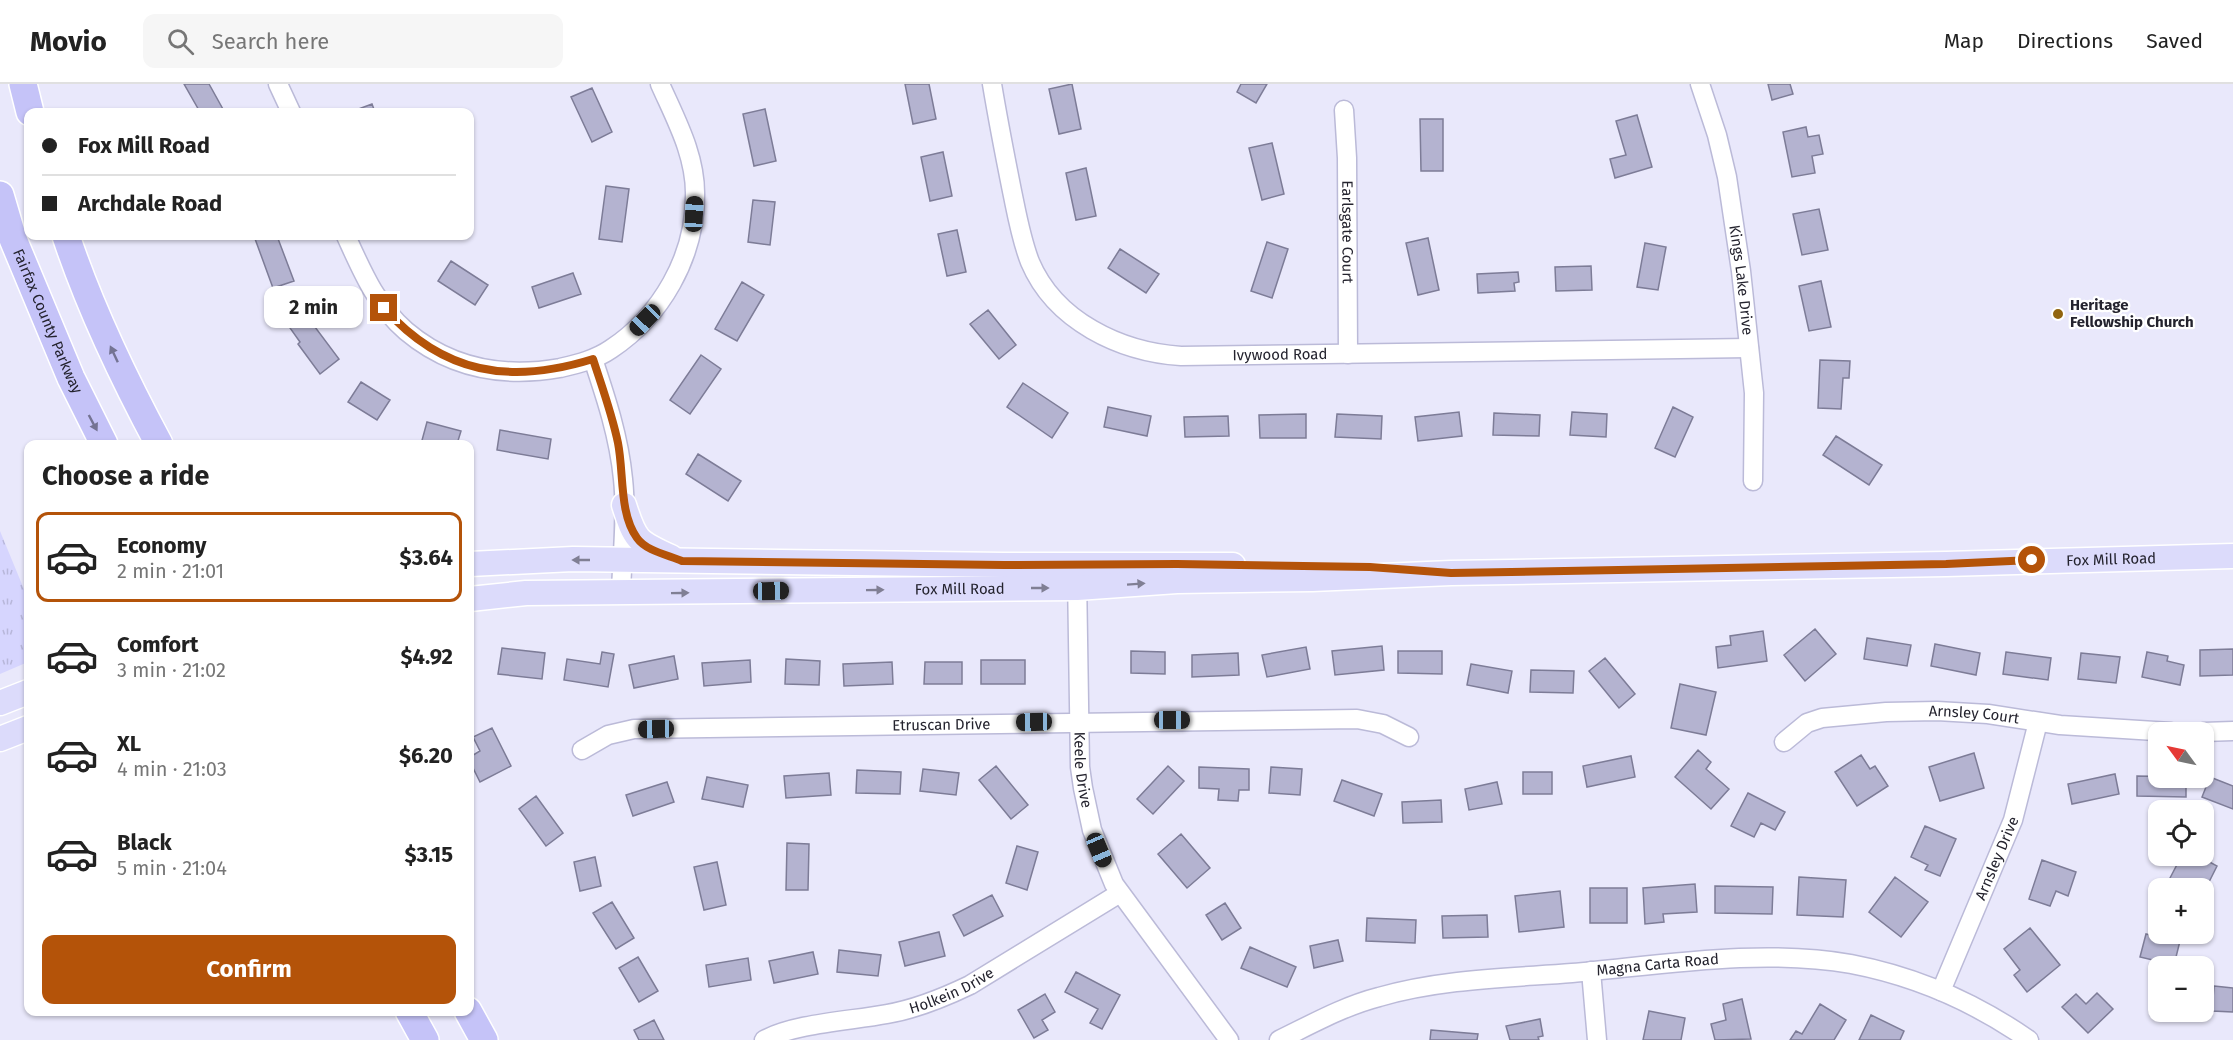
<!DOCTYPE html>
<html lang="en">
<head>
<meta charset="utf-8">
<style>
  :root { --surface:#fff; --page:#f6f6f6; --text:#222; --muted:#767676; --line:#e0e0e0; --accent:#b45309 }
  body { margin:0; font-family:"Fira Sans",sans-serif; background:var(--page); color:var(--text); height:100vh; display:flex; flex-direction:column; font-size:22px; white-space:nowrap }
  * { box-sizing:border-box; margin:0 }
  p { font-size:20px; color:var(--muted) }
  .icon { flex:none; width:33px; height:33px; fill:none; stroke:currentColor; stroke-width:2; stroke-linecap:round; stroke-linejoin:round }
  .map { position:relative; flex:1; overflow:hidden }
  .details { position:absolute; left:24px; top:356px; width:450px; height:576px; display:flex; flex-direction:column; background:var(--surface); border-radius:12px; box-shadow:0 2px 4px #0004 }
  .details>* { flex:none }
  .hud { position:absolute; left:24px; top:24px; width:450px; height:132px; border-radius:12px; box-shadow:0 2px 4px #0004; display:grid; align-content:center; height:132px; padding:0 18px; background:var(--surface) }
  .needle { width:39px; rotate:303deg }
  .controls { position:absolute; left:2148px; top:638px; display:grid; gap:12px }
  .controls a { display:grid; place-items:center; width:66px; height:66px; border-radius:12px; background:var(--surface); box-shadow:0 2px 4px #0004; font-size:30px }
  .end { position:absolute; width:27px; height:27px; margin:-14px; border:8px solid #b45309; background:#fff; box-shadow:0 0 0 3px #fff }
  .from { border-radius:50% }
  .bubble { position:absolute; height:42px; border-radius:12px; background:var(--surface); box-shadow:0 2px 4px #0004; font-size:20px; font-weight:700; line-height:42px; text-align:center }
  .car { position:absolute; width:18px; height:36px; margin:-18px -9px; border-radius:8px; box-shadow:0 0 4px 2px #0007; background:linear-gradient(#222 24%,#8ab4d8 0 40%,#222 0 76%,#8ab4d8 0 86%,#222 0) }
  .hud b { display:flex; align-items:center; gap:21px; height:57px; font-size:22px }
  .hud b+b { border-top:2px solid var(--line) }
  .hud i { width:15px; height:15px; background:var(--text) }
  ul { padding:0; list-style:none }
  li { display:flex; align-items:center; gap:18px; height:90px; margin:0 12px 9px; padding:0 6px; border:3px solid transparent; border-radius:12px }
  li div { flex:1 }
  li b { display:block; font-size:22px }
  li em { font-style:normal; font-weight:700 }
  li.active { border-color:var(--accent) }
  li>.icon { width:54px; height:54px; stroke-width:1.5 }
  h2 { padding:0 18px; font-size:27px; line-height:72px }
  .cta { display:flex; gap:12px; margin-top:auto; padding:12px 18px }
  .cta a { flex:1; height:69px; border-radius:12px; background:var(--accent); color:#fff; font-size:24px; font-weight:700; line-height:69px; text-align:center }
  header { display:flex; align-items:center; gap:36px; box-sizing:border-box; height:84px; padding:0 30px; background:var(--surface); border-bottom:2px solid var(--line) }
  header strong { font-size:28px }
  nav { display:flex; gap:33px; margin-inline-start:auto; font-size:21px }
  .search { width:420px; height:54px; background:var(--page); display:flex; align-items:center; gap:15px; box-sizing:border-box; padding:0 21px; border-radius:12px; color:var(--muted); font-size:22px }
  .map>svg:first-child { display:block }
  .grass { fill:url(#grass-tufts) }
  .building { fill:#b4b3d0; stroke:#7d7c97; stroke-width:1.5 }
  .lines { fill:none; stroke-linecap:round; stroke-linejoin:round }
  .minor-casing { stroke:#bbbad8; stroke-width:21 }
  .major-casing { stroke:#fff; stroke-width:27 }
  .highway-casing { stroke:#fff; stroke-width:30 }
  .minor { stroke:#fff; stroke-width:18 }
  .major { stroke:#dcdbfb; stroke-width:24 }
  .highway { stroke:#c5c3f8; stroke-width:27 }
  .oneway { fill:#747393 }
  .oneway2 { fill:#807f94 }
  .route { stroke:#b45309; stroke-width:8 }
  .poi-dot { fill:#91640f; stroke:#fff; stroke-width:2 }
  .labels { text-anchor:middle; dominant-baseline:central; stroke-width:4.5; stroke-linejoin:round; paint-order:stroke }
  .street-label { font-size:15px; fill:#24232e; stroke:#fff }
  .poi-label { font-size:15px; font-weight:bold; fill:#24232e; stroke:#fff; text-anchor:start }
</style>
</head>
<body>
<header>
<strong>Movio</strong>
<div class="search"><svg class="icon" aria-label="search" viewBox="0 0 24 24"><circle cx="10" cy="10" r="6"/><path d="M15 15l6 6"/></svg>Search here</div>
<nav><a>Map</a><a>Directions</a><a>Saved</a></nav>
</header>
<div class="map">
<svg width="2233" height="956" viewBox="0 0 2233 956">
  <defs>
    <pattern id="grass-tufts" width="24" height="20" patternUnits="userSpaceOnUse" patternTransform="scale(1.5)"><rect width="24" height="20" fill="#d6d5fe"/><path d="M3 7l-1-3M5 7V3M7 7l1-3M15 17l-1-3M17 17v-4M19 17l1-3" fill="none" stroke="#b8b7da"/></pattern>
  </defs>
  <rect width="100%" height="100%" fill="#e9e8fb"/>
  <!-- grass -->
  <path class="grass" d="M0,447L28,515V578L0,590Z"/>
  <!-- building -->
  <path class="building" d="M184,0H209L224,27L200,28Z
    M905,0H929L936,35L913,40Z
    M1072,0L1081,45L1059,50L1049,5Z
    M1241,0H1267L1256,19L1237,8Z
    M1768,0H1790L1793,10L1772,16Z
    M592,4L612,48L592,58L571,13Z
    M372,20L375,28H353V27Z
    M765,25L776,77L754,82L743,30Z
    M1637,31L1652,83L1615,94L1610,75L1626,71L1616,37Z
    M1420,35H1443V87H1421Z
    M1806,43L1808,53L1819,51L1823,70L1812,72L1815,89L1792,93L1783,48Z
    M1272,59L1284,110L1262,116L1249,64Z
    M943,68L952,112L930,117L921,73Z
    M1086,84L1096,132L1076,136L1066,89Z
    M606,102L629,105L622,158L599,155Z
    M753,116L775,118L770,161L748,158Z
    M1819,125L1828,166L1802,171L1793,130Z
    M957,146L966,188L947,192L938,150Z
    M254,152H277L294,197L273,204Z
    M1428,154L1439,206L1418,211L1406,159Z
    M1267,158L1288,165L1272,214L1251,207Z
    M1645,159L1666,163L1658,206L1637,203Z
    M1120,165L1159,190L1146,209L1108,184Z
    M451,177L488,201L475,221L438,197Z
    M1591,182L1592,206L1556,207L1555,183Z
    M1518,188L1519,198L1514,199L1515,207L1478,209L1477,190Z
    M573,189L581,210L539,224L532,203Z
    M1821,197L1831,243L1809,247L1799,202Z
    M742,198L764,211L737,257L715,245Z
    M988,226L1016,261L999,275L970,240Z
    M306,231L339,275L320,290L298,260L300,258L290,244Z
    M701,271L721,285L690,330L670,316Z
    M1820,276L1850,277L1849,294H1843L1841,325L1818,324Z
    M361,298L390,316L377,336L348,318Z
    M1023,299L1068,329L1052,354L1007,323Z
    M1108,323L1151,332L1147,352L1104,343Z
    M1673,323L1693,333L1675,373L1655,364Z
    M1459,328L1462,352L1418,357L1415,333Z
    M1572,328L1607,330L1606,353L1570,351Z
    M1494,329L1540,331L1539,352L1493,351Z
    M1306,330V354H1260L1259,331Z
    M1337,330L1382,332L1381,355L1335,353Z
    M1228,332L1229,352L1185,353L1184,333Z
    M427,338L461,347L457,360H421Z
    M500,346L551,355L548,375L497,366Z
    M1836,352L1882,381L1869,401L1823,371Z
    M698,370L741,397L728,417L686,390Z
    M1815,545L1836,570L1805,597L1784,571Z
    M1763,547L1767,577L1718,584L1716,563L1731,561L1730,552Z
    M1867,554L1911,561L1907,582L1864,575Z
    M1935,560L1980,569L1976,591L1931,582Z
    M1382,562L1384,586L1335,591L1332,567Z
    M1306,563L1310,585L1267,593L1262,571Z
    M502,564L545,569L542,595L498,590Z
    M2233,565V591L2200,592V566Z
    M1131,567L1165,568V590L1131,589Z
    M1398,567H1442V590L1398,589Z
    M602,568L614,570L608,603L564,596L567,575L600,580Z
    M2006,568L2051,574L2048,596L2003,590Z
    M2147,568L2168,572L2167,577L2184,581L2180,601L2142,593Z
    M1238,569L1239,591L1192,593V571Z
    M2081,569L2120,573L2116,599L2078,595Z
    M674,572L678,595L634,604L629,581Z
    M1605,574L1635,610L1619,624L1589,587Z
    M786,575L820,577L819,601L785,600Z
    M750,576L751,598L704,602L702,579Z
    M981,576H1025V600H981Z
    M892,578L893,600L844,602L843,580Z
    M925,578H962V600H924Z
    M1471,580L1512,587L1508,609L1467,601Z
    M1531,586L1574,587L1573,609L1530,608Z
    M1680,600L1716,608L1706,651L1671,644Z
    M492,644L511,682L480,698L470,678V673L480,667L473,653Z
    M1698,666L1711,678L1706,685L1729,705L1711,725L1675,693Z
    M1974,669L1984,704L1940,717L1929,683Z
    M1861,671L1870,685L1875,682L1888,702L1857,722L1835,688Z
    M1631,672L1635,693L1587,703L1583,682Z
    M996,682L1028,721L1011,735L979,696Z
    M1168,682L1184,697L1153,730L1137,715Z
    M1199,683L1249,685V706H1239L1238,717L1218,716L1219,705L1199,704Z
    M1271,683L1302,685L1300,711L1269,709Z
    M923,685L959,689L956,711L920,707Z
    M857,686L901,688L900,710L856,709Z
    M1523,688H1552V710H1523Z
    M829,689L831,711L786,714L784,692Z
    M2115,690L2119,710L2072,720L2068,700Z
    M2137,692L2186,693V713L2137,712Z
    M707,693L748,701L743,723L702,715Z
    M2210,693L2233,702V725L2202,713Z
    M1342,696L1382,710L1374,732L1334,717Z
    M667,698L674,718L633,732L626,711Z
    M1497,698L1502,720L1469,726L1465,705Z
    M1748,709L1785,728L1775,746L1761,739L1754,753L1731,742Z
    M536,712L563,749L546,762L519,725Z
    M1441,716L1442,738L1403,739L1402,718Z
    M1925,742L1956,755L1940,792L1925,786L1928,781L1911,773Z
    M1181,750L1210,784L1187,804L1158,770Z
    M787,759L809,760L808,806H786Z
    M1017,762L1038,768L1027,806L1006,799Z
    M2182,771H2197L2217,782L2204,808V804H2182L2169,796Z
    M595,773L601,802L580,807L574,778Z
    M2042,776L2076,788L2068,812L2056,807L2050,822L2029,815Z
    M717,778L726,821L704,826L694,783Z
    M1799,793L1846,796L1843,833L1797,831Z
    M1895,793L1928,818L1901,853L1869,828Z
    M1695,800L1697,828L1663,830L1664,838L1645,840L1643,804Z
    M1715,802L1773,803L1772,830L1715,829Z
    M1590,804H1627V839H1590Z
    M1560,807L1564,843L1519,848L1515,812Z
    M992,811L1003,832L964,852L953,831Z
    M612,818L634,854L616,865L593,829Z
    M1225,819L1241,844L1222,856L1206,831Z
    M1487,831L1488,853L1443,854L1442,832Z
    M1367,834L1416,836L1415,859L1366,857Z
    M2030,844L2060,881L2027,908L2014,891L2020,886L2004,865Z
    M939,848L945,872L905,882L899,858Z
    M2164,849H2182L2174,881L2140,873L2146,850L2162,854Z
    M1338,856L1343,877L1314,884L1310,862Z
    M1250,863L1296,883L1287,903L1241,884Z
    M839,866L881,871L878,892L837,888Z
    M813,868L818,890L774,899L769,877Z
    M638,873L658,907L639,918L619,884Z
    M748,874L751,896L709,903L706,881Z
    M1076,888L1120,911L1102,945L1090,939L1098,925L1065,908Z
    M2214,902L2233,904V928L2212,927Z
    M2097,909L2113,925L2088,949L2062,923L2076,910L2086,920Z
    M1045,910L1055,928L1042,936L1048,946L1034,954L1018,926Z
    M1742,915L1751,955L1715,956L1711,940L1726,936L1723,920Z
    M1820,920L1846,936L1834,956H1790L1796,947L1802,950Z
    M1649,927L1685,934L1681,956H1643Z
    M1871,931L1904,947L1900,956H1859Z
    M1540,935L1543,952L1538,953L1539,956H1510L1506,942Z
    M654,936L664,956H639L634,946Z
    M1431,946L1478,950L1477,956H1430Z"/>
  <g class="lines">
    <defs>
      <g id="minor">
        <path d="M278,0L291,28"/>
        <path id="s1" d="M992,0C998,36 1005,72 1012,107C1017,131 1021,155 1030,178C1055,237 1120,268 1181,272L1749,264"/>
        <path id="s2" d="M1700,0L1717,51L1727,93L1741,187L1754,309L1753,397"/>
        <path id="s3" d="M1344,26L1347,74L1348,270"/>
        <path d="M346,152C362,187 376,221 406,247C451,285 503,294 560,284C577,280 595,276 611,265C661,232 695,173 695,112C696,72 676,36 660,0"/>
        <path d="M593,275C606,314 619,353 623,395C627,432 622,472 621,509"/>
        <path id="s4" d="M1077,491L1080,683L1083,704L1092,746L1114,800L1229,956"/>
        <path d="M2203,648L2233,647"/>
        <path id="s5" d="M1784,658L1807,639L1822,634L1886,628L1937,627L1988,630L2060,641L2171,648"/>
        <path id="s6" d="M582,666L608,651L634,645L1357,635L1383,640L1409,653"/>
        <path d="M1591,887L1597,956"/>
        <path id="s7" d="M1941,907L2013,736L2038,638"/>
        <path id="s8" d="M764,956C796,939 850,937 887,930C916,925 943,914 970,901L1120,809"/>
        <path id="s9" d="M1279,956C1312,940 1344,922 1379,913C1441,895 1508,894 1572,889C1661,881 1762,864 1851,880C1914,892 1976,919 2029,956"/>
      </g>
      <g id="major">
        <path d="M624,421C635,456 637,458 671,473"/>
        <path d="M470,480L573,475L1004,481H1233"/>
        <path id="s10" d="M470,515L526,509L1077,504L1177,497L1312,495L1451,489L1946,480L2233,472"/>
        <path d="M0,619L28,608"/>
        <path d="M0,655L28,644"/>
      </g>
      <g id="highway">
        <path d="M23,0L30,28"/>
        <path id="s11" d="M0,111L13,155L71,294L104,360"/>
        <path d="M66,152C90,224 123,293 159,360"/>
        <path d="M409,927L425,956"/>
        <path d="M468,927L484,956"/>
      </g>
    </defs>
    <!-- minor casing -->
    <use href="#minor" class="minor-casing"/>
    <!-- major casing -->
    <use href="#major" class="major-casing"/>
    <!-- highway casing -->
    <use href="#highway" class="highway-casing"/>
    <!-- minor -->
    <use href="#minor" class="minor"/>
    <!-- major -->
    <use href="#major" class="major"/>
    <!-- highway -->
    <use href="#highway" class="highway"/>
  </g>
  <!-- one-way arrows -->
  <defs><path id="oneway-solid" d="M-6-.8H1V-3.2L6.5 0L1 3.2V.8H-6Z" transform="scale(1.5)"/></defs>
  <g class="oneway">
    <use href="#oneway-solid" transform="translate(114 270) rotate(-115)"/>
    <use href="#oneway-solid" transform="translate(93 339) rotate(62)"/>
  </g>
  <g class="oneway2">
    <use href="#oneway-solid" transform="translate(581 476) rotate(-180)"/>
    <use href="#oneway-solid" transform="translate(1136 500) rotate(-4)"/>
    <use href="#oneway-solid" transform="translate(1040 504)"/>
    <use href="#oneway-solid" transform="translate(875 506) rotate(-1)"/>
    <use href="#oneway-solid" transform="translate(680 509) rotate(-1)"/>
  </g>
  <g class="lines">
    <!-- route -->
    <path class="route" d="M384,224C443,290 510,301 593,275C602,303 612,330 618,359C624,389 619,429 637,454C646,467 668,471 682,477L1004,481L1177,480L1370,483L1451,489L1946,480L2032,476"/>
  </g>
  <!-- markers -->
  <circle class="poi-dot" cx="2058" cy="230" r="6"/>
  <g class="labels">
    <!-- street labels -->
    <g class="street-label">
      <text stroke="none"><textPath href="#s3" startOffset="122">Earlsgate Court</textPath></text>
      <text stroke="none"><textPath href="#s2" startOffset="201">Kings Lake Drive</textPath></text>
      <text stroke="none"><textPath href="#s11" startOffset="135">Fairfax County Parkway</textPath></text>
      <text stroke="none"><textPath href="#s1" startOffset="468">Ivywood Road</textPath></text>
      <text stroke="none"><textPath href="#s10" startOffset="1642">Fox Mill Road</textPath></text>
      <text stroke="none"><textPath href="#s10" startOffset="490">Fox Mill Road</textPath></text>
      <text stroke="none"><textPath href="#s5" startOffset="198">Arnsley Court</textPath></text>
      <text stroke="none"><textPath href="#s6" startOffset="364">Etruscan Drive</textPath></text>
      <text stroke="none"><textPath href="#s4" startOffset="195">Keele Drive</textPath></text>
      <text stroke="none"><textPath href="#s7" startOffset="144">Arnsley Drive</textPath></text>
      <text stroke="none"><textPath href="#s9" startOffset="390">Magna Carta Road</textPath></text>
      <text stroke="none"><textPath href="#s8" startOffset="195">Holkein Drive</textPath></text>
    </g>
    <!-- poi labels -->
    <g class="poi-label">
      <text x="2070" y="221">Heritage<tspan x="2070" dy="17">Fellowship Church</tspan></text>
    </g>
  </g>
</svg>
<div class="controls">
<a><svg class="needle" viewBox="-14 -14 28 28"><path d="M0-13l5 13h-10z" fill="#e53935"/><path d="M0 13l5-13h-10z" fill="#767676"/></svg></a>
<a><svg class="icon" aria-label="locate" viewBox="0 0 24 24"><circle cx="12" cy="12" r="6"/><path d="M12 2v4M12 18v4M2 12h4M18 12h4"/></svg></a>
<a>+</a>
<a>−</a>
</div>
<i class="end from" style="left:2032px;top:476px"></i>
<i class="end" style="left:384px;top:224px"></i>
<div class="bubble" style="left:264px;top:202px;width:99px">2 min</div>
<i class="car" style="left:694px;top:130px;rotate:3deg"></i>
<i class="car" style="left:645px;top:236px;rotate:224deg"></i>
<i class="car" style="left:771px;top:507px;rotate:89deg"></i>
<i class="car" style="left:1172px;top:636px;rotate:90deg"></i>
<i class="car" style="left:1034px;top:638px;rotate:269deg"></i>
<i class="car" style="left:656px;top:645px;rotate:269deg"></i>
<i class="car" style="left:1099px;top:766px;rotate:157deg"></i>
<div class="hud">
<b><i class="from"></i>Fox Mill Road</b>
<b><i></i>Archdale Road</b>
</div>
<section class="details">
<h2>Choose a ride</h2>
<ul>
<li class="active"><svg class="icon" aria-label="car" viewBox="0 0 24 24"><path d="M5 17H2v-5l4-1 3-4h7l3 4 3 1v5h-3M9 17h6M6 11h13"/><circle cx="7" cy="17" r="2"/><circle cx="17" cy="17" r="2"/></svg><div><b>Economy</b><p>2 min · 21:01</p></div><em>$3.64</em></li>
<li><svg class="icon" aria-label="car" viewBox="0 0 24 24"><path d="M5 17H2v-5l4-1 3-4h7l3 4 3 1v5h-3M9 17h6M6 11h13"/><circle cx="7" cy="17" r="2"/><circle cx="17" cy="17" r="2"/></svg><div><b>Comfort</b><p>3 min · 21:02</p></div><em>$4.92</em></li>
<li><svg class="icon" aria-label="car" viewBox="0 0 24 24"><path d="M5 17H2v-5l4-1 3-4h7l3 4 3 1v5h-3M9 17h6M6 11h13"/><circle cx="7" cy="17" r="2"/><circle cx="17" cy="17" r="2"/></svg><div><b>XL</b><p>4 min · 21:03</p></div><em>$6.20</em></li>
<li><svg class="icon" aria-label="car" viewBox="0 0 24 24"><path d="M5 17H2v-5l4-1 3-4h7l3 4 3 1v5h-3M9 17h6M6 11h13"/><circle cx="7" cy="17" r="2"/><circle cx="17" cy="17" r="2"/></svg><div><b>Black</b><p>5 min · 21:04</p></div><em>$3.15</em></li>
</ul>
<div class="cta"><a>Confirm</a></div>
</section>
</div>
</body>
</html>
